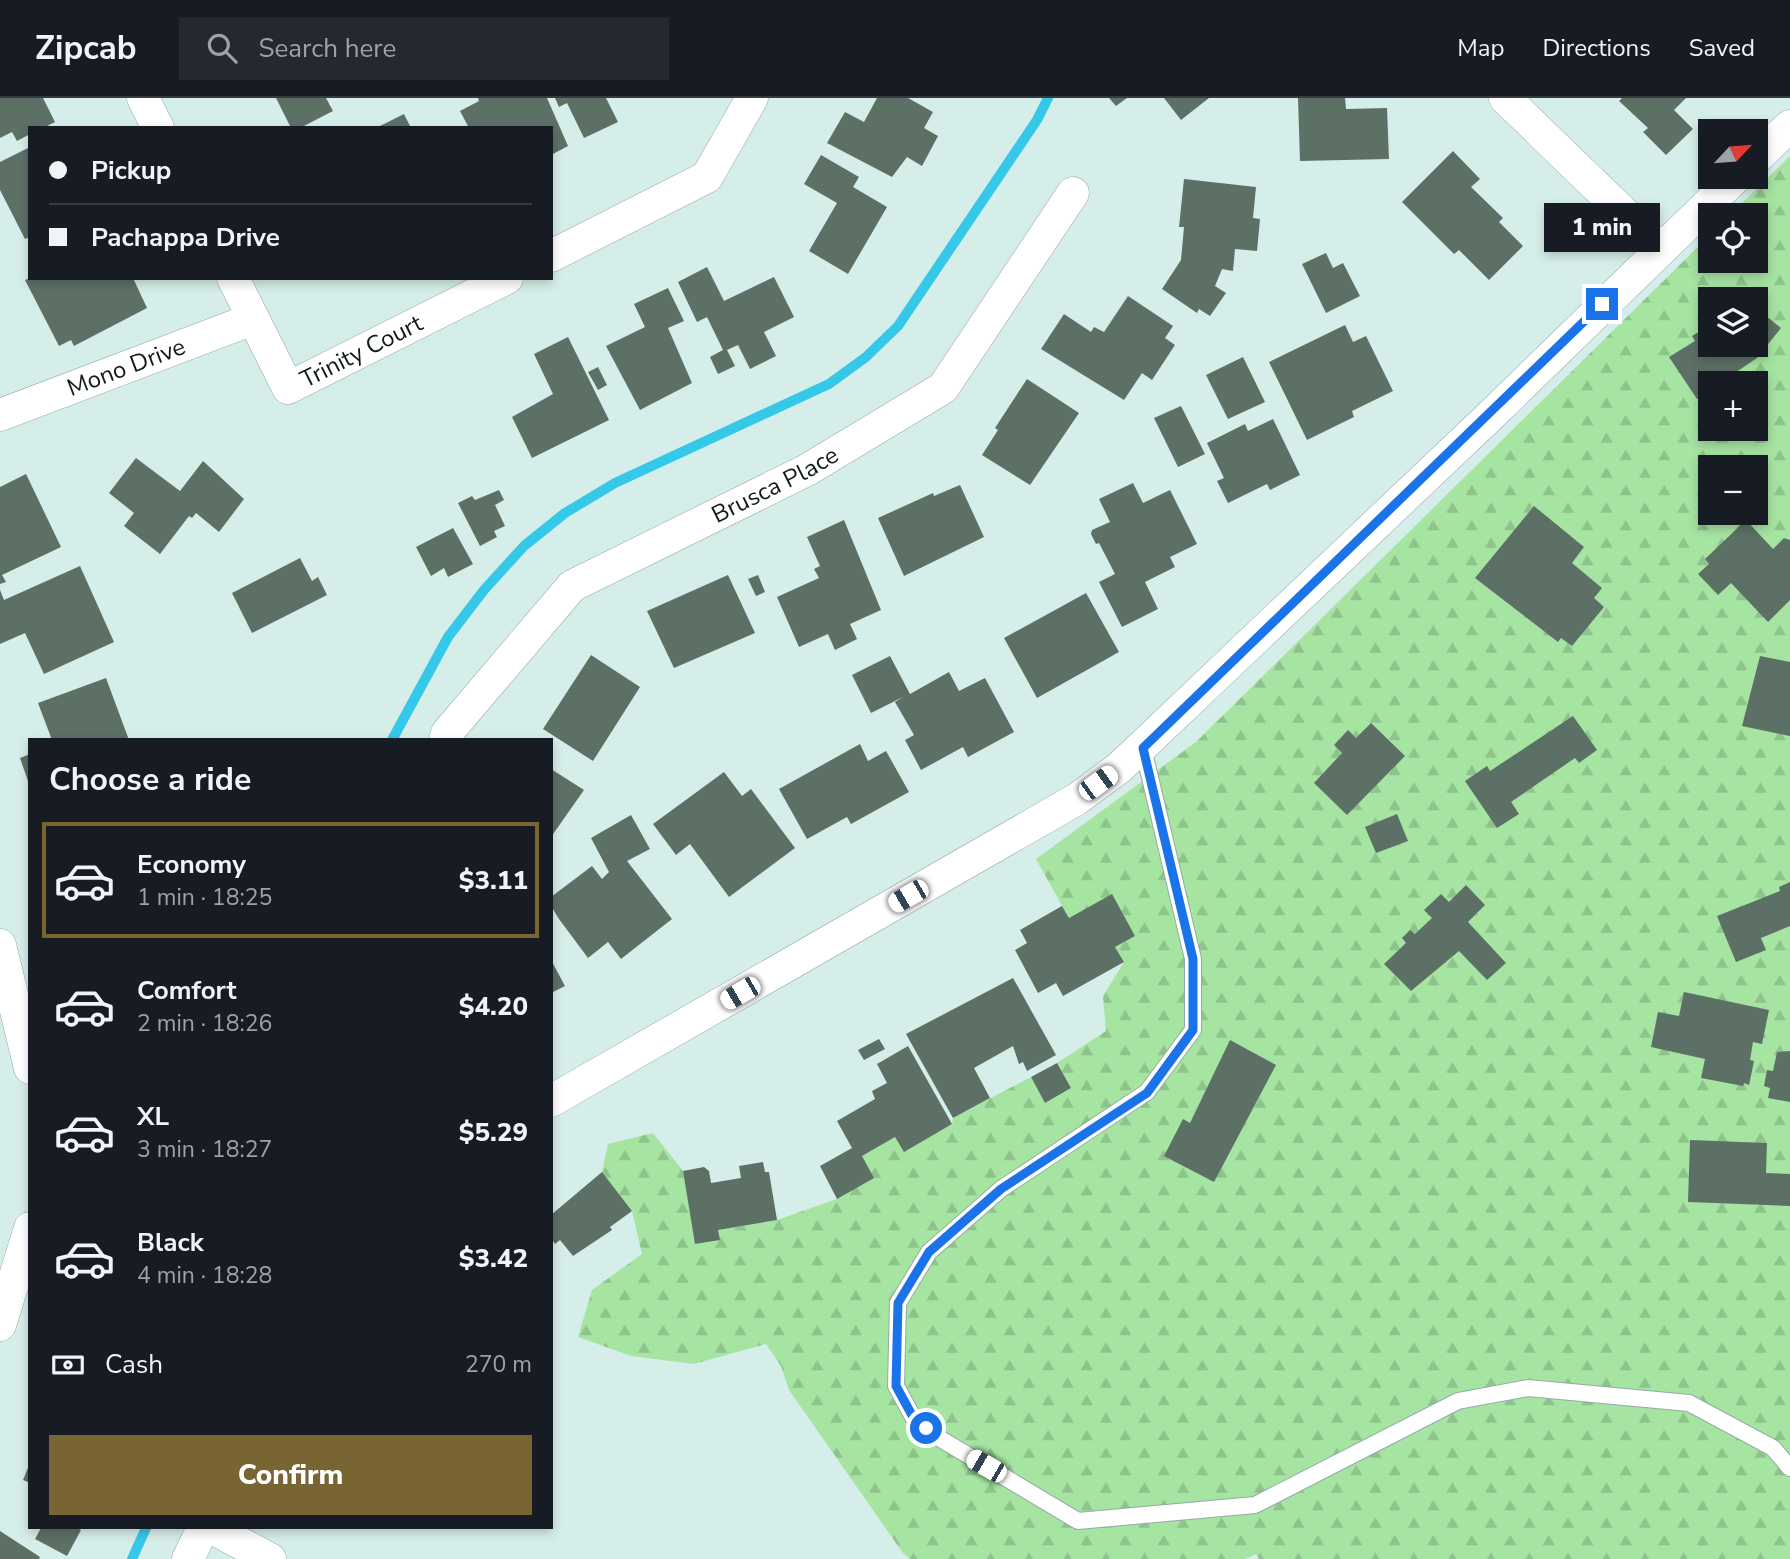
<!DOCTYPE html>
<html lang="en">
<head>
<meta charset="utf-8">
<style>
  :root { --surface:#171b24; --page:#242831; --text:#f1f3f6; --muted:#9ea1a6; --line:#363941; --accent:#796534 }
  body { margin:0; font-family:"Nunito Sans",sans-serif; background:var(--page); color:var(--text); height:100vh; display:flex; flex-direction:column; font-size:26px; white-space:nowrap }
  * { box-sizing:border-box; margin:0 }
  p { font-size:23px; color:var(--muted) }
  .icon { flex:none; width:38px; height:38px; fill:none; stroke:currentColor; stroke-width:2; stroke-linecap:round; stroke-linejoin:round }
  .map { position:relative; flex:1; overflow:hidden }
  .side { position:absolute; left:28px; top:640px; width:525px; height:791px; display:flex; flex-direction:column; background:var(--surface); border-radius:0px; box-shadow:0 4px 10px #0003 }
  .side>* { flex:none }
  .top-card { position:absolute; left:28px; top:28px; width:525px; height:154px; border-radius:0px; box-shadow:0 4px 10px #0003; display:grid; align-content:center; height:154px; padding:0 21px; background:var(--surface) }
  .needle { width:46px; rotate:64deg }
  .fabs { position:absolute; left:1698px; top:21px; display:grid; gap:14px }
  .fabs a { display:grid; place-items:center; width:70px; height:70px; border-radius:0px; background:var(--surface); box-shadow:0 4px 10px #0003; font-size:35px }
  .end { position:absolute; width:32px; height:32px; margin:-16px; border:9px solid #1a73e8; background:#fff; box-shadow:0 0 0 4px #fff }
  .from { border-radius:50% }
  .bubble { position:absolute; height:49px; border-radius:0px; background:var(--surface); box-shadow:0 4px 10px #0003; font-size:23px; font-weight:800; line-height:49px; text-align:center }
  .car { position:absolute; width:21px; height:42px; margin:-21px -10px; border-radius:9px; box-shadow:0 0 5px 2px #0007; background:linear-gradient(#fff 24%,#345 0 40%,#fff 0 76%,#345 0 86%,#fff 0) }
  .top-card b { display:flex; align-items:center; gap:24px; height:66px; font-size:26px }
  .top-card b+b { border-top:2px solid var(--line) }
  .top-card i { width:18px; height:18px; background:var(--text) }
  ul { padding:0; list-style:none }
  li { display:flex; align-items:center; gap:21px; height:116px; margin:0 14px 10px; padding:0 7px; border:4px solid transparent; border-radius:0px }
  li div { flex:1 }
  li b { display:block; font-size:26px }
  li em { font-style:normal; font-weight:800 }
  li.current { border-color:var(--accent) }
  li>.icon { width:63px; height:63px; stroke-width:1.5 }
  h2 { padding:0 21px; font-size:32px; line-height:84px }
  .pay { display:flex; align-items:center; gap:18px; height:77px; padding:0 21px; font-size:26px }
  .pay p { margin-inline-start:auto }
  .action { display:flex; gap:14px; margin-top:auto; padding:14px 21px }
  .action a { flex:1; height:80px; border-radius:0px; background:var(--accent); color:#fff; font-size:28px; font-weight:800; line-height:80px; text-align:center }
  header { display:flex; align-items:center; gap:42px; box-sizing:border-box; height:98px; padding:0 35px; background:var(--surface); border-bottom:2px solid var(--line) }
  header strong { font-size:33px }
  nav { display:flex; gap:38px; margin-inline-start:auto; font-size:24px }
  .search { width:490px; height:63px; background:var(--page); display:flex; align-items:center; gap:18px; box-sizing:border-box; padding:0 24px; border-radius:0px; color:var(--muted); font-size:26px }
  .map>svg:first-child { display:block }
  .forest { fill:url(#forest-firs); fill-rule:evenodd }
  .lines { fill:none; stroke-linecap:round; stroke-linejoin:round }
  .stream { stroke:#36c8e9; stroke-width:10 }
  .building { fill:#5d7066 }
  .service-casing { stroke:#94aba6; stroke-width:18 }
  .minor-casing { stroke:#94aba6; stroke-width:33 }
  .service { stroke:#fff; stroke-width:16 }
  .minor { stroke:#fff; stroke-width:32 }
  .route { stroke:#1a73e8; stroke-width:9 }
  .labels { text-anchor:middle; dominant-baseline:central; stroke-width:5; stroke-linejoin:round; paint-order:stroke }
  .street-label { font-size:24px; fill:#131b19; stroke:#fff }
</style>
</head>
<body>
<header>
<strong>Zipcab</strong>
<div class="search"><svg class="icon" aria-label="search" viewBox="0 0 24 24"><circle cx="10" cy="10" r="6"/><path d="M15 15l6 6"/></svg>Search here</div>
<nav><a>Map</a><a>Directions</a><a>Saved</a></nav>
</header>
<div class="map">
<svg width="1790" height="1461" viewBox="0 0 1790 1461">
  <defs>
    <pattern id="forest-firs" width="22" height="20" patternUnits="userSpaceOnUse" patternTransform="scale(1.75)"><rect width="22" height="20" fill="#a6e4a2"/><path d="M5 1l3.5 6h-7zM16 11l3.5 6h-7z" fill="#8ec38b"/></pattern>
  </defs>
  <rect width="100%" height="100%" fill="#d6eee9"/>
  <!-- forest -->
  <path class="forest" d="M1790,58V1461H1259L1256,1456L1245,1461H910L903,1455L789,1292L781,1268L766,1246L694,1266L631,1258L578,1239L592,1192L642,1156L632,1113L602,1074L608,1046L653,1035L683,1073L696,1146L719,1142L718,1132L777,1122L837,1101L862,1058L895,1039L904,1053L952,1026L953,1020L1031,979L1045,1005L1071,990L1057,965L1106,933L1103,898L1124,864L1115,849L1135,838L1111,797L1069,820L1036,761L1196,644L1710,137V163H1755V117H1730ZM1710,201H1755V247H1710ZM1710,285H1755V331H1710ZM1710,369H1755V415H1710Z"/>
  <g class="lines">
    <!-- stream -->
    <path class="stream" d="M392,642L448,539L484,492L524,448L565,415L615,385L829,286L866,259L898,228L1037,22L1048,0
      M132,1461L146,1430"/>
  </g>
  <!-- building -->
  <path class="building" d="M0,0H43L55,24L43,30H30V36L17,43L12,34L0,40Z
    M276,0H326L333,13L300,30H291Z
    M478,0H547L568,48L551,57V30H469L460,13L479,3Z
    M555,0H606L618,24L584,40L567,5L559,9Z
    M877,0H908L933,14L924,30L938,38L922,68L907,59L892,79L827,45L845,14L864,24Z
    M1109,0H1127L1116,8Z
    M1164,0H1209L1181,22Z
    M1298,0H1345L1346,11L1387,10L1389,61L1300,63Z
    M1622,0H1686L1674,12L1693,31L1666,57L1643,34L1648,30L1619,3Z
    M404,16L411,30H376Z
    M30,49V139L25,141L0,92V64Z
    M1453,53L1480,81L1471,89L1503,120L1499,124L1523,148L1489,182L1459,152L1454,156L1402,104Z
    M821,57L859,79L853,89L887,109L848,176L809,153L837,105L804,86Z
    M1184,81L1256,89L1253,120L1260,121L1257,153L1235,151L1233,173L1222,171L1215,188L1226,195L1210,218L1199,211L1197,215L1162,191L1181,162L1184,129H1179Z
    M1326,155L1333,170L1343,165L1360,198L1326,215L1302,166Z
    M707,169L724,203L774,179L794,219L764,234L776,258L750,271L738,247L727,252L735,268L718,276L710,259L723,252L707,219L697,224L678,184Z
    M30,180H133L147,210L74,248L71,242L59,248L25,182Z
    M668,190L684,223L668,230L692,285L640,312L606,248L645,229L634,206Z
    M1128,198L1173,228L1165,240L1175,247L1152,282L1142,275L1124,302L1041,251L1064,216L1091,234L1094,229L1104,234Z
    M1755,209L1781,230L1757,260L1720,285H1710V292L1697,301L1669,259L1695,243L1692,238L1710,227V247H1755Z
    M1345,227L1353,244L1366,238L1393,293L1352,313L1354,319L1307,342L1269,264Z
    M568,239L609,322L532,360L512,319L553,296L534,256Z
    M1243,259L1265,304L1228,321L1206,277Z
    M598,269L607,287L598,292L588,274Z
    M1027,281L1079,315L1030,387L982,357L998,332L995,330Z
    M1181,308L1205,356L1178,369L1154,320Z
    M1755,309L1762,310L1761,320L1755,319Z
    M1273,321L1300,377L1270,392L1267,386L1228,405L1217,383L1224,380L1207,345L1245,326L1248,333Z
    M136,360L180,393L203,363L244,401L219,434L196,415L192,420L189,418L160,456L124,428L134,415L109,395Z
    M26,376L61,449L2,477L6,484L0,486V389Z
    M1133,385L1143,405L1170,392L1197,446L1170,459L1175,469L1145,484L1158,511L1122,529L1099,484L1115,476L1099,445L1096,446L1091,436L1092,432L1110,424L1099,401Z
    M960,387L984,439L904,478L878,420L933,395L934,398Z
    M499,392L504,402L495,407L505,428L494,433L497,439L480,448L458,405L472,398L475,402Z
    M1534,408L1584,449L1572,465L1602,490L1594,500L1604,509L1572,548L1561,540L1558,544L1475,480Z
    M844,422L881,512L850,526L857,541L835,552L828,536L799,549L777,499L819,480L814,471L820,468L807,439Z
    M1746,422L1773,451L1784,440L1790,442V502L1768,524L1731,485L1718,497L1698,476L1709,466L1705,461Z
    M453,430L473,466L448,479L444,470L431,478L416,449Z
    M300,460L312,483L318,479L327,497L252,535L232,495Z
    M80,468L114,544L44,576L25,535L0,546V492L4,502Z
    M728,477L755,535L674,570L647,513Z
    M758,477L765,494L756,498L748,481Z
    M1086,495L1119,554L1037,600L1004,540Z
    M591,557L640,589L593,663L543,631Z
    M890,558L910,596L949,574L959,593L985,580L1014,634L968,659L963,649L921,672L905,642L914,637L895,604L903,599L871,615L852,577Z
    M1760,558L1790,564V638L1742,628Z
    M106,580L129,642H52L38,605Z
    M1573,618L1597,652L1579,665L1575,660L1511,704L1519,716L1497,730L1465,683L1487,668L1490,673Z
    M1371,625L1405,658L1347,717L1314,685L1342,655L1334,647L1348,632L1356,640Z
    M860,646L868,663L886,653L909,694L851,726L847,719L807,741L779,691Z
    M30,656V686H29L20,660Z
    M551,671L584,692L551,739Z
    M724,674L742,698L751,691L795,750L729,799L690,746L676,757L653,726Z
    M1397,716L1408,743L1376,755L1365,729Z
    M631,717L650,751L627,763L672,821L621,861L608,844L588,860L559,821L551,808V799L592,768L602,781L609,774L591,740Z
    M1790,784V828L1761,840L1766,852L1736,864L1717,818L1780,793L1779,789Z
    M1466,787L1485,807L1468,824L1506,865L1487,882L1459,853L1411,893L1384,866L1406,845L1402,840L1410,832L1415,836L1432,820L1424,812L1441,796L1449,804Z
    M1112,796L1135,838L1115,849L1124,864L1063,898L1056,885L1038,895L1015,852L1027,845L1020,832L1062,808L1069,820Z
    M551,862L565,888L551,895Z
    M1013,880L1056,957L1027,973L1023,964L1019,966L1013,948L974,970L990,1000L953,1020L906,936Z
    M1684,894L1769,912L1762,946L1753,944L1750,962L1754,963L1749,987L1744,985L1743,988L1701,980L1705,961L1651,949L1658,914L1679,918Z
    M879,941L885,951L864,962L858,952Z
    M1230,942L1276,967L1214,1084L1164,1058L1183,1021L1190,1025Z
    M908,948L952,1026L904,1054L895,1039L862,1058L874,1080L837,1101L820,1068L852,1050L837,1023L875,1001L872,993L887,985L877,966Z
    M1790,953V1004L1768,1000L1770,990L1764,988L1767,972L1773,973L1777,954Z
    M1057,965L1071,990L1045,1005L1031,979Z
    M1690,1042L1767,1045L1766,1075L1790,1076V1108L1688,1104Z
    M763,1064L765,1074H769L777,1122L718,1132L720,1142L695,1146L683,1073L704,1069L709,1073L711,1085L741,1080L739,1068Z
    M602,1074L632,1113L610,1129L612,1132L573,1158L560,1142L555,1146L551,1140V1117Z
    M30,1365V1385L23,1382Z
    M41,1430H77L81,1432L67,1458L35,1441Z
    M0,1433L40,1459L39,1461H0Z"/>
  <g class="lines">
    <defs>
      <path id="service" d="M1143,650L1193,861V932L1147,994L1001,1091L929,1154L898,1205L896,1288L913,1319L939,1340L1078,1423L1255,1407L1458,1303L1528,1290L1689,1305L1773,1350L1790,1370"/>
      <g id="minor">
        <path d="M143,0L158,30"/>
        <path d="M1505,0L1660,150"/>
        <path d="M1755,61L1790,28"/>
        <path d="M551,158L707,79L752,0"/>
        <path id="s1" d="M233,180L288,290L507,180"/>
        <path id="s2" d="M0,317L253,221"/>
        <path id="s3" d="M445,642L447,635L572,488L807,372L943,290L1073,95"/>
        <path d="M0,847L30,970"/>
        <path d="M551,1003L1077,701L1119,670L1488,320L1736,79"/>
        <path d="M0,1227L30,1130"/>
        <path d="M212,1430L270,1461"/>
        <path d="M188,1461L203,1430"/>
      </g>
    </defs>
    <!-- service casing -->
    <use href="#service" class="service-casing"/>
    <!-- minor casing -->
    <use href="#minor" class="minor-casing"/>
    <!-- service -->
    <use href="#service" class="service"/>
    <!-- minor -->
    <use href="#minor" class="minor"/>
  </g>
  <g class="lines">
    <!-- route -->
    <path class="route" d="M926,1330L913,1319L896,1288L898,1205L929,1154L1001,1091L1147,995L1193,932V861L1143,650L1602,206"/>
  </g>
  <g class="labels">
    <!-- street labels -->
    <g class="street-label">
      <text stroke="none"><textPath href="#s1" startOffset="205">Trinity Court</textPath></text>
      <text stroke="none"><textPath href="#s2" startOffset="135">Mono Drive</textPath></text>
      <text stroke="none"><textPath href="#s3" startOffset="427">Brusca Place</textPath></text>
    </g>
  </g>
</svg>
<div class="fabs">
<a><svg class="needle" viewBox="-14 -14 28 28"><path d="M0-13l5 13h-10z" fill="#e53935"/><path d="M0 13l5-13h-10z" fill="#9ea1a6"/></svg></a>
<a><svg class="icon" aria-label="locate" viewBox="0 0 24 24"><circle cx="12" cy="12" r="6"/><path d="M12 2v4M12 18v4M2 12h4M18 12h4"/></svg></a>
<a><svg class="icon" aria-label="layers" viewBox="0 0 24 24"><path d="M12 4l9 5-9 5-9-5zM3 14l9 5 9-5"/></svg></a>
<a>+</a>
<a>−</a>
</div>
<i class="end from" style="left:926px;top:1330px"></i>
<i class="end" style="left:1602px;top:206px"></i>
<div class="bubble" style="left:1544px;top:105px;width:116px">1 min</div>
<i class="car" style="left:1098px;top:685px;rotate:54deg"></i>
<i class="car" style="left:908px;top:798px;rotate:240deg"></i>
<i class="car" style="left:740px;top:895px;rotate:240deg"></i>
<i class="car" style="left:986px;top:1368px;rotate:300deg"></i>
<div class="top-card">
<b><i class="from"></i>Pickup</b>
<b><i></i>Pachappa Drive</b>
</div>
<section class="side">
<h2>Choose a ride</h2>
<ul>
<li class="current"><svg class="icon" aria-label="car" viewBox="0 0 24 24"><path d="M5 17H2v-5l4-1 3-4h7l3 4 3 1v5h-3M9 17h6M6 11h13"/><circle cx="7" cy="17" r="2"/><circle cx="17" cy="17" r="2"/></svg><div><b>Economy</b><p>1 min · 18:25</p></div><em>$3.11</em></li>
<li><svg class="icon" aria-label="car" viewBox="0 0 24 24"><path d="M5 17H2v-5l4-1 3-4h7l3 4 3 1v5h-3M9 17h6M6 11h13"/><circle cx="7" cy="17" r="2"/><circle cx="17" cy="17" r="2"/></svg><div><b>Comfort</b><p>2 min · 18:26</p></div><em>$4.20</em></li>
<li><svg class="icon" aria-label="car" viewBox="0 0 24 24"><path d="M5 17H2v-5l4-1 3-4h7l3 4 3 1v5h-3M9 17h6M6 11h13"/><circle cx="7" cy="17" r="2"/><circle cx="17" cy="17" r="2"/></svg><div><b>XL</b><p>3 min · 18:27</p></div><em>$5.29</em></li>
<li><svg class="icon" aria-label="car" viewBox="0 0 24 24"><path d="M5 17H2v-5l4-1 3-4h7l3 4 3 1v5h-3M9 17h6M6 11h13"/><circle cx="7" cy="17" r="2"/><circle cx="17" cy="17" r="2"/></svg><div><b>Black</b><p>4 min · 18:28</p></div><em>$3.42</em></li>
</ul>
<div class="pay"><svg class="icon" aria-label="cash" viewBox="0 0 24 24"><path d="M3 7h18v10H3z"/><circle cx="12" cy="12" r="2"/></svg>Cash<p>270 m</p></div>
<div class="action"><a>Confirm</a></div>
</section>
</div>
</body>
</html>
